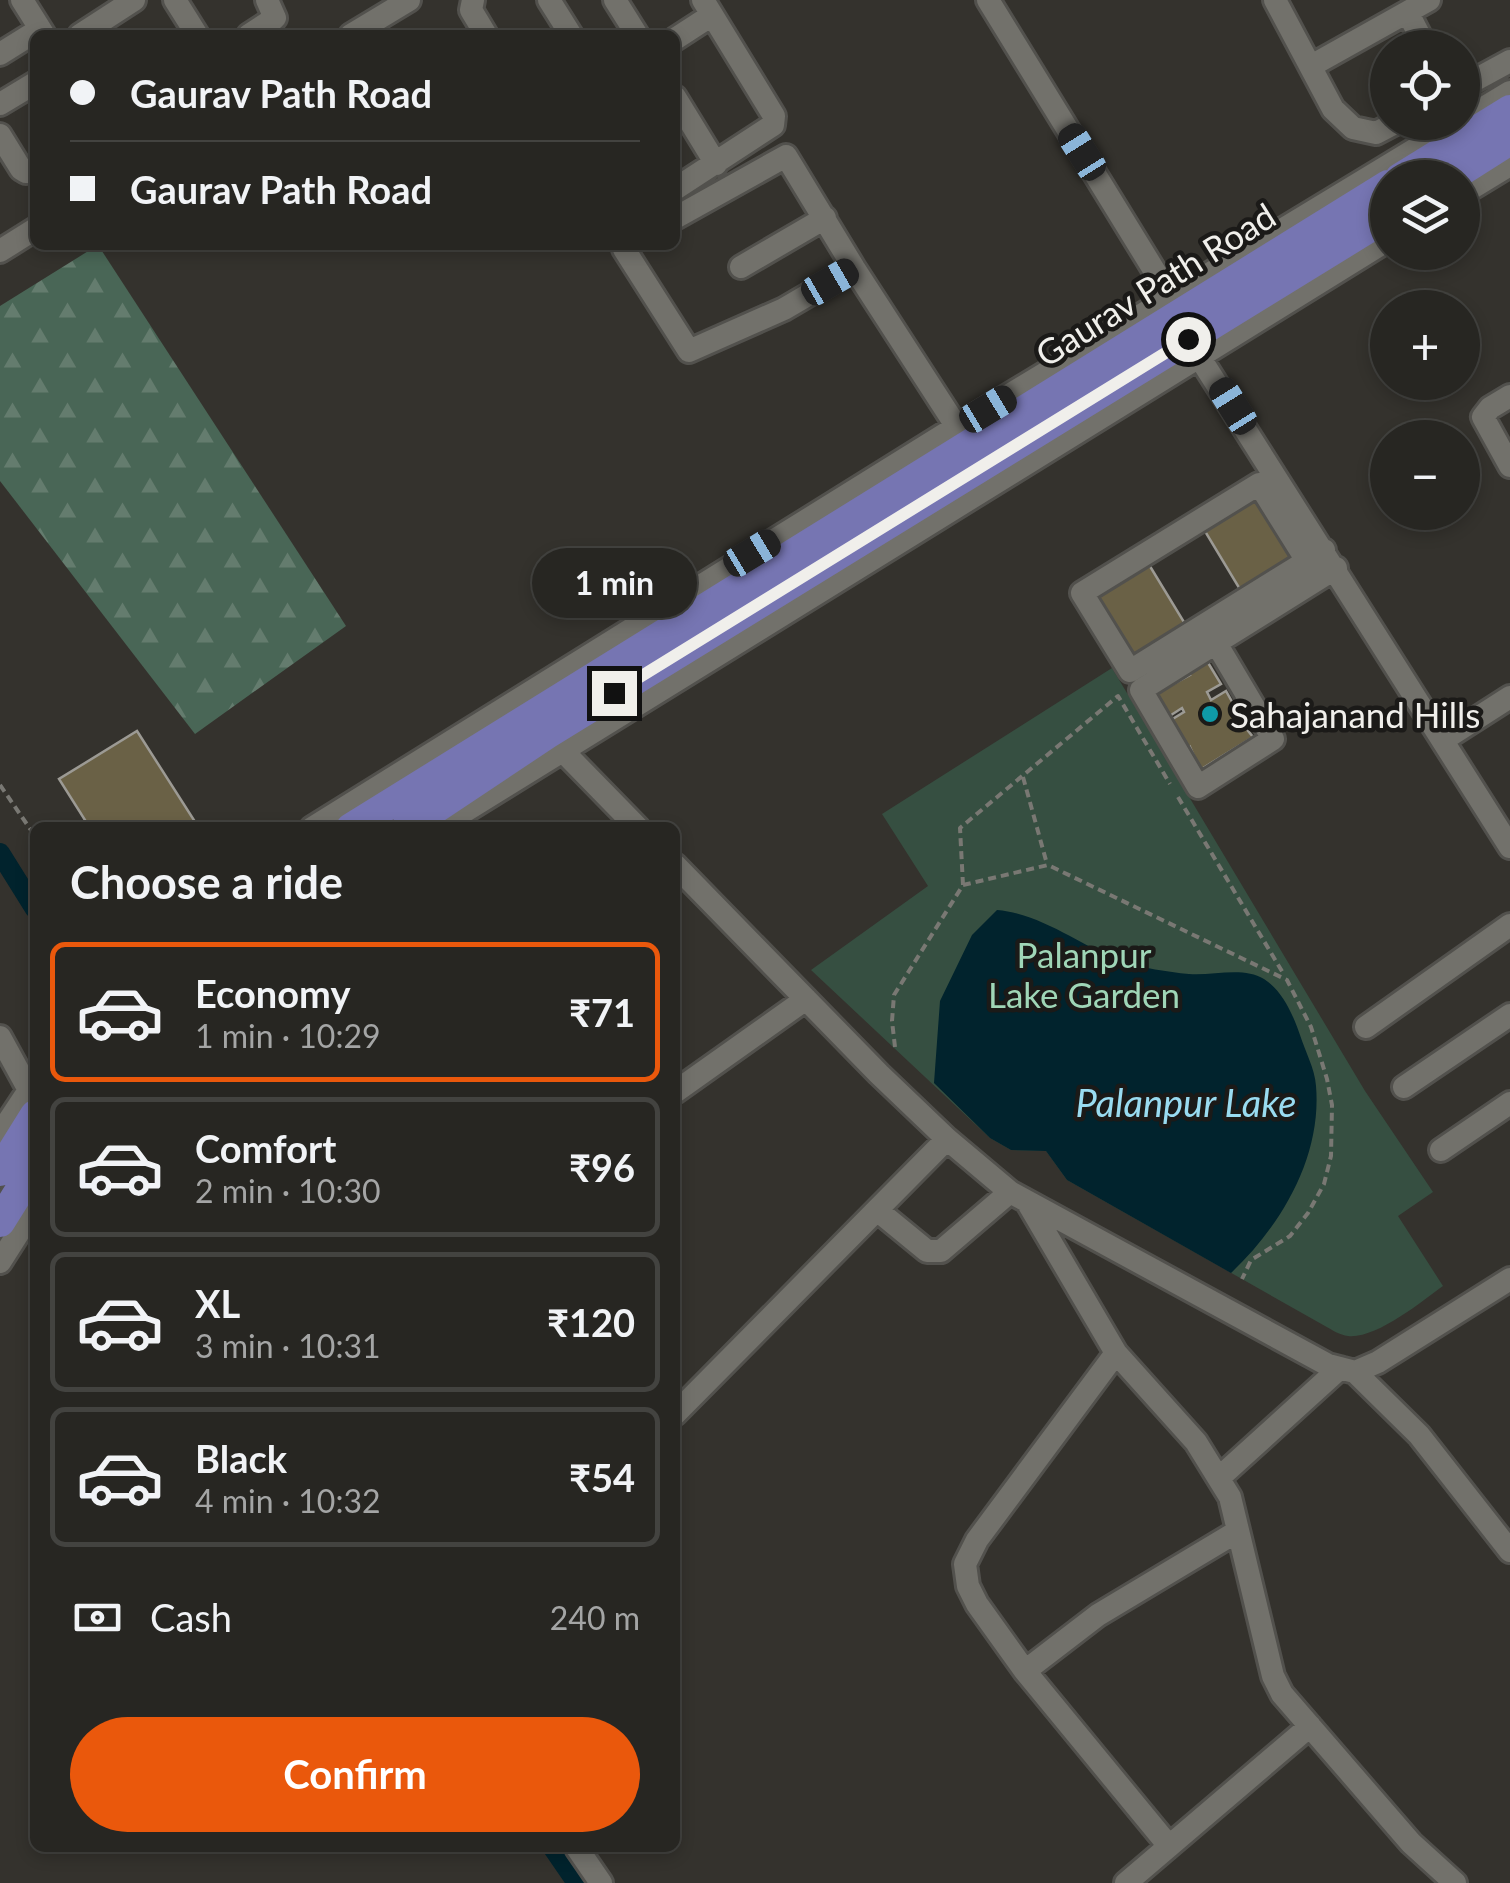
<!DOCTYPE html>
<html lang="en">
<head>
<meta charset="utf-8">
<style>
  :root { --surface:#272622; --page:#2f2e2a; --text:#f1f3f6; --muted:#a4a5a5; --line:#434340; --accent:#ea580c }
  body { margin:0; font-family:Lato,sans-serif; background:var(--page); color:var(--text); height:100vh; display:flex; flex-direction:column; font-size:38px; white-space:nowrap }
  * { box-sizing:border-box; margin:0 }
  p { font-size:32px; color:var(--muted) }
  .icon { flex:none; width:55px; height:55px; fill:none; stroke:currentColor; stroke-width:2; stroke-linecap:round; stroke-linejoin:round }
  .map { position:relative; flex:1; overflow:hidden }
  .details { position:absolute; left:30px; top:822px; width:650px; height:1030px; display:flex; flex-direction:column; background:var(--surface); border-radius:15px; box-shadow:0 5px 15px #0003,0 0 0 2px var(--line) }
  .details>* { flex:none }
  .banner { position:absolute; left:30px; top:30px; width:650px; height:220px; border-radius:15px; box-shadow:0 5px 15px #0003,0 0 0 2px var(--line); display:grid; align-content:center; height:220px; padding:0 40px; background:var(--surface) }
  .tools { position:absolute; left:1370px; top:30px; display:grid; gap:20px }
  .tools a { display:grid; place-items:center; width:110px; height:110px; border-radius:50%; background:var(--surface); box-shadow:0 5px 15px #0003,0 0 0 2px var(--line); font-size:50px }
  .end { position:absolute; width:45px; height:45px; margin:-22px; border:12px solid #f0efeb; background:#111; box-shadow:0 0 0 5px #111 }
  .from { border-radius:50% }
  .bubble { position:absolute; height:70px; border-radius:35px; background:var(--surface); box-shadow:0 5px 15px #0003,0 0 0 2px var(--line); font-size:32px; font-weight:700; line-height:70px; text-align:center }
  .car { position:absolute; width:30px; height:60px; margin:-30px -15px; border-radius:12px; box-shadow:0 0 8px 2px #0007; background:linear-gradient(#222 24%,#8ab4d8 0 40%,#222 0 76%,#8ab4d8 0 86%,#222 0) }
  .banner b { display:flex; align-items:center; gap:35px; height:95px; font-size:38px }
  .banner b+b { border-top:2px solid var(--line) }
  .banner i { width:25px; height:25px; background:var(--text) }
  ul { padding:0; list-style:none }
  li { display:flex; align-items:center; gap:30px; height:140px; margin:0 20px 15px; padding:0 20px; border:5px solid var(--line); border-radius:15px }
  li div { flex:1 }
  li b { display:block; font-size:38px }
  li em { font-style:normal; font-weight:700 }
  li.active { border-color:var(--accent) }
  li>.icon { width:90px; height:90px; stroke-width:1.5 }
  h2 { padding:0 40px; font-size:45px; line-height:120px }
  .pay { display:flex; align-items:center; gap:25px; height:110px; padding:0 40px; font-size:38px }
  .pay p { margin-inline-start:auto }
  .button { display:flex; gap:20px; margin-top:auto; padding:20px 40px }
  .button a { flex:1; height:115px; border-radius:60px; background:var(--accent); color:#fff; font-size:40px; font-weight:700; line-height:115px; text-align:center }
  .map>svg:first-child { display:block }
  .forest { fill:url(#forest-firs) }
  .park { fill:#364f41 }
  .water { fill:#01232d }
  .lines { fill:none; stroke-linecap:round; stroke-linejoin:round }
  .canal { stroke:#01232d; stroke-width:20 }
  .building { fill:#6a6146; stroke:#9c9a94; stroke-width:2.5 }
  .minor-casing { stroke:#52514d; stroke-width:28 }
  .major-casing { stroke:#52514d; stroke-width:35 }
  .path { stroke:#797873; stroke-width:4; stroke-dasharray:8 5; stroke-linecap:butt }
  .minor { stroke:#72716b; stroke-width:22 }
  .major { stroke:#7675b2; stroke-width:30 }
  .route { stroke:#f0efeb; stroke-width:12 }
  .culture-dot { fill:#0f9aa8; stroke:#1b1a18; stroke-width:4 }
  .labels { text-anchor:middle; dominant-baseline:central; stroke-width:9; stroke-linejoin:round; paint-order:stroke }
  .street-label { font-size:35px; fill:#f0efeb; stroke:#1b1a18 }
  .poi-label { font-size:35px; fill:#f0efeb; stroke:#1b1a18; text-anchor:start }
  .park-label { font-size:35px; fill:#9fd6b7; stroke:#1b1a18 }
  .water-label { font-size:38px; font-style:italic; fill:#99dbf0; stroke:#1b1a18 }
</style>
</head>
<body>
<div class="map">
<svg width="1510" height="1883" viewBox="0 0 1510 1883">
  <defs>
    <pattern id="forest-firs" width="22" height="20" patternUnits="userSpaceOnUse" patternTransform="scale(2.5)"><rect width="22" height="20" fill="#496656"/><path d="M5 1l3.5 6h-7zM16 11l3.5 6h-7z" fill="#647c6e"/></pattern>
  </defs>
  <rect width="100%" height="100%" fill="#34322d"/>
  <!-- forest -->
  <path class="forest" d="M98,245L346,626L195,734L0,481V306Z"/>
  <!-- park -->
  <path class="park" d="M1112,668L1365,1091L1433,1192L1398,1216L1443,1286C1421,1302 1376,1339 1348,1336C1340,1335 1332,1330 1325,1326L1067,1180L1046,1151L1011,1150L990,1138L811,970L928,886L882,814Z"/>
  <!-- water -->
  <path class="water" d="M997,910C1043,914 1080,946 1122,961C1143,968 1167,972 1189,974C1213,976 1243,966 1264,979C1283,991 1293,1015 1300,1035C1305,1051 1315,1069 1316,1086C1322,1157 1281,1226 1231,1273L1067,1180L1046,1151L1011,1150L990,1138L934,1083L940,1001L972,935Z"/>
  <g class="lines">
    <!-- canal -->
    <path class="canal" d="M0,853L35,909
      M553,1848L577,1883"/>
  </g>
  <!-- building -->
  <path class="building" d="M1257,495L1295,559L1241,591L1203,528Z
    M1148,563L1187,627L1136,659L1097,595Z
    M1207,661L1221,684L1207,692L1211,700L1226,691L1240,716L1237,717L1253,737L1200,770L1190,747L1188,749L1171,720L1184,712L1182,708L1168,717L1155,694L1190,675L1189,673Z
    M137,731L199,828H90L59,779Z"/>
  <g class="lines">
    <defs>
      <path id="minor" d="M22,0L44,35
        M175,0L197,35
        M473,0L471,10L486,35
        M549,0L571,35
        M615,0L637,35
        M988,0L1157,275L1176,314
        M1275,0L1333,109L1353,128L1376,133L1397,122
        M1408,13L1426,48
        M80,35L134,0
        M249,35L275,18L267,0
        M351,35L409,0
        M675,39L712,15
        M0,54L40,29
        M1311,66L1429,0
        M1462,87L1510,61
        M675,97L716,164
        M0,104L35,83
        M1462,121L1510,92
        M0,135L21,169L26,172L35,169
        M675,189L773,125L774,116L703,0
        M1462,194L1510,165
        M675,218L786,156L854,268L964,438
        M628,245L624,249L689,351L784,309L854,268
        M0,251L35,229
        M741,267L825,218
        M1193,347L1510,847
        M1510,396L1490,408L1483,417L1510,466
        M1307,561L1259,484L1082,593L1130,671L1307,561L1324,550
        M1216,643L1141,690L1198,787L1273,739L1216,643L1336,568
        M1443,740L1510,697
        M553,741L638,828
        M312,828L948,432L1460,122
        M438,828L1388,240
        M675,865L879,1074L947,1139L1010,1192L1328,1365L1355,1372L1419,1435L1510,1551
        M1366,1027L1510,925
        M0,1037L35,1101
        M1404,1087L1510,1015
        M675,1092L806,999
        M0,1134L35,1081
        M1441,1150L1510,1103
        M1029,1205L1116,1353L1196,1442L1230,1497L1273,1676L1282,1694L1411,1843L1455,1883
        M877,1210L927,1251H941L1010,1192
        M0,1262L35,1207
        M1116,1353L977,1540L965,1564L968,1586L977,1604L1025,1671L1169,1846
        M1355,1372L1378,1362L1510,1279
        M675,1414L947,1139
        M1220,1477L1340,1368
        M1025,1671L1098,1615L1238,1531
        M577,1848L601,1883
        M1126,1883L1310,1726"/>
      <path id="major" d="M1400,178L1510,110
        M1450,178L1510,140
        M351,828L1388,185
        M406,828L547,734L1388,216
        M0,1171L35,1115
        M0,1222L35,1166"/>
    </defs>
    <!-- minor casing -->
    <use href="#minor" class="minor-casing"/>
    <!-- major casing -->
    <use href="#major" class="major-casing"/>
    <!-- path -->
    <path class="path" d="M1023,777L1047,864
      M0,785L35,836
      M1178,797L1283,973
      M963,885L960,828L1118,696L1170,784
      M895,1047L892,1021L894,995L963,885L1048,865L1287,980L1311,1027L1327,1079L1332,1105L1331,1156L1324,1184L1308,1213L1290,1236L1251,1260L1242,1279"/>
    <!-- minor -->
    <use href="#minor" class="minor"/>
    <!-- major -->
    <use href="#major" class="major"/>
  </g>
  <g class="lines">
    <!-- route -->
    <path class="route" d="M614,693L1188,339"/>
  </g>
  <!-- markers -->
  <circle class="culture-dot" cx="1210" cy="714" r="10"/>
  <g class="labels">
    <!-- street labels -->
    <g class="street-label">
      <text transform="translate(1155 284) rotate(-32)">Gaurav Path Road</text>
    </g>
    <!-- poi labels -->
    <g class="poi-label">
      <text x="1230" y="714">Sahajanand Hills</text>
    </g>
    <!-- park labels -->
    <g class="park-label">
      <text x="1084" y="954">Palanpur<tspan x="1084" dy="40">Lake Garden</tspan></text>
    </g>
    <!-- water labels -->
    <g class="water-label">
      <text x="1186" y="1102">Palanpur Lake</text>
    </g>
  </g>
</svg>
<div class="tools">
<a><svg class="icon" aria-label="locate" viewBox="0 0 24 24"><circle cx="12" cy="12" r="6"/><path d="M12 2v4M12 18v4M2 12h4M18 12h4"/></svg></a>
<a><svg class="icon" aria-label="layers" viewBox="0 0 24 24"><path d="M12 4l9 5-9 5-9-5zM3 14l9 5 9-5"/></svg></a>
<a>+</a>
<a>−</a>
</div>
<i class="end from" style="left:1188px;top:339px"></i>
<i class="end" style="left:614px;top:693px"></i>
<div class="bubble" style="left:532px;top:548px;width:165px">1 min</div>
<i class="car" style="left:1082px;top:152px;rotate:328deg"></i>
<i class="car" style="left:830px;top:282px;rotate:60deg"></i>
<i class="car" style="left:1233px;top:406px;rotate:328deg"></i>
<i class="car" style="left:988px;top:409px;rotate:59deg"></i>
<i class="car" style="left:752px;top:553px;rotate:59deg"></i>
<div class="banner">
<b><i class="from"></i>Gaurav Path Road</b>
<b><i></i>Gaurav Path Road</b>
</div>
<section class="details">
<h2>Choose a ride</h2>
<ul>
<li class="active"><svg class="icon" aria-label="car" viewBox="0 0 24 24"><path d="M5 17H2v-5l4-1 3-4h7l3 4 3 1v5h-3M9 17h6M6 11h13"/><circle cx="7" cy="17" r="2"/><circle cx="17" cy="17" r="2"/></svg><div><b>Economy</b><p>1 min · 10:29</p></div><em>₹71</em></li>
<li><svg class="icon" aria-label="car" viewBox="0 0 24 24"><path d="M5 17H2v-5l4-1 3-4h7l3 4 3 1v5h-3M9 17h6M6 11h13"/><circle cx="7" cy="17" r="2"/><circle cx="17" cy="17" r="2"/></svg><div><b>Comfort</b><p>2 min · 10:30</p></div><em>₹96</em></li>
<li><svg class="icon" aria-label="car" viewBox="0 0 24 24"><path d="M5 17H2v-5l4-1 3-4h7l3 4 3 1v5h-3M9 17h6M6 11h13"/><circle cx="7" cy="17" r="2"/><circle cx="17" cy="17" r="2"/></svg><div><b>XL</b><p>3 min · 10:31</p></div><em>₹120</em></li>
<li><svg class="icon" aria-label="car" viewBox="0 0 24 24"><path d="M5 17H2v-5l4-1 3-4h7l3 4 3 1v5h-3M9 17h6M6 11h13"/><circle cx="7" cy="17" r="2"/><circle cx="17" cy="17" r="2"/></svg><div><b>Black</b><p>4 min · 10:32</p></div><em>₹54</em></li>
</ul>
<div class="pay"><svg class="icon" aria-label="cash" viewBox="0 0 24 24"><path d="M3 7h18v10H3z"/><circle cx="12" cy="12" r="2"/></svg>Cash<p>240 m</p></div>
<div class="button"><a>Confirm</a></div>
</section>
</div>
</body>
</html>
